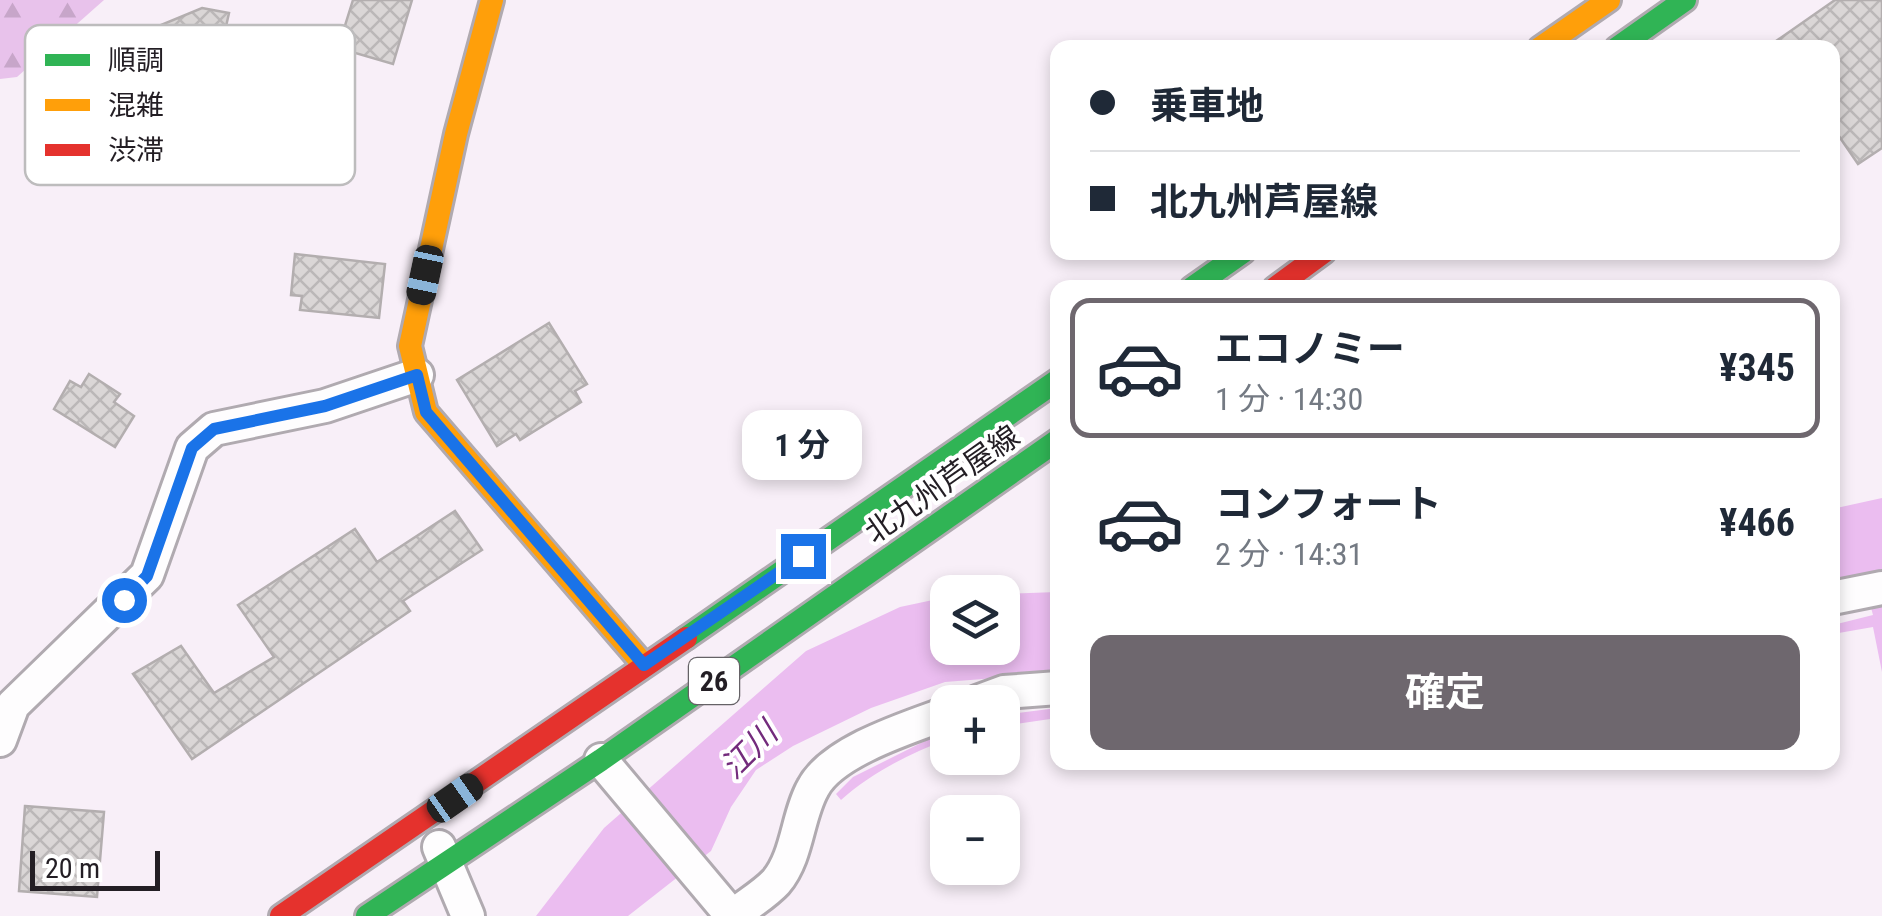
<!DOCTYPE html>
<html lang="ja">
<head>
<meta charset="utf-8">
<style>
  :root { --surface:#fff; --page:#f2f2f3; --text:#1f2937; --muted:#747a83; --line:#e0e1e3; --accent:#6e676e }
  body { margin:0; font-family:"Roboto Condensed","Noto Sans JP",sans-serif; background:var(--page); color:var(--text); height:100vh; display:flex; flex-direction:column; font-size:38px; white-space:nowrap }
  * { box-sizing:border-box; margin:0 }
  p { font-size:32px; color:var(--muted) }
  .icon { flex:none; width:55px; height:55px; fill:none; stroke:currentColor; stroke-width:2; stroke-linecap:round; stroke-linejoin:round }
  .map { position:relative; flex:1; overflow:hidden }
  .details { position:absolute; left:1050px; top:280px; width:790px; height:490px; display:flex; flex-direction:column; background:var(--surface); border-radius:20px; box-shadow:0 5px 15px #0003 }
  .details>* { flex:none }
  .top-card { position:absolute; left:1050px; top:40px; width:790px; height:220px; border-radius:20px; box-shadow:0 5px 15px #0003; display:grid; align-content:center; height:220px; padding:0 40px; background:var(--surface) }
  .buttons { position:absolute; left:930px; top:575px; display:grid; gap:20px }
  .buttons a { display:grid; place-items:center; width:90px; height:90px; border-radius:20px; background:var(--surface); box-shadow:0 5px 15px #0003; font-size:50px }
  .scale { position:absolute; left:30px; bottom:25px; width:130px; box-sizing:border-box; padding-left:10px; border:5px solid #231e24; border-top:0; font-size:28px; line-height:35px; white-space:nowrap; color:#231e24; -webkit-text-stroke:8px #fff; paint-order:stroke }
  .end { position:absolute; width:45px; height:45px; margin:-22px; border:12px solid #1a73e8; background:#fff; box-shadow:0 0 0 5px #fff }
  .from { border-radius:50% }
  .bubble { position:absolute; height:70px; border-radius:20px; background:var(--surface); box-shadow:0 5px 15px #0003; font-size:32px; font-weight:700; line-height:70px; text-align:center }
  .car { position:absolute; width:30px; height:60px; margin:-30px -15px; border-radius:12px; box-shadow:0 0 8px 2px #0007; background:linear-gradient(#222 24%,#8ab4d8 0 40%,#222 0 76%,#8ab4d8 0 86%,#222 0) }
  .top-card b { display:flex; align-items:center; gap:35px; height:95px; font-size:38px }
  .top-card b+b { border-top:2px solid var(--line) }
  .top-card i { width:25px; height:25px; background:var(--text) }
  ul { padding:18px 0 0; list-style:none }
  li { display:flex; align-items:center; gap:30px; height:140px; margin:0 20px 15px; padding:0 20px; border:5px solid transparent; border-radius:20px }
  li div { flex:1 }
  li b { display:block; font-size:38px }
  li em { font-style:normal; font-weight:700 }
  li.selected { border-color:var(--accent) }
  li>.icon { width:90px; height:90px; stroke-width:1.5 }
  .cta { display:flex; gap:20px; margin-top:auto; padding:20px 40px }
  .cta a { flex:1; height:115px; border-radius:20px; background:var(--accent); color:#fff; font-size:40px; font-weight:700; line-height:115px; text-align:center }
  .map>svg:first-child { display:block }
  .forest { fill:url(#forest-firs) }
  .water { fill:#ebbdf0 }
  .building { fill:url(#building-cross-hatch); stroke:#b3aeaf; stroke-width:2.5 }
  .lines { fill:none; stroke-linecap:round; stroke-linejoin:round }
  .street-casing { stroke:#b0aab0; stroke-width:38 }
  .fast-casing { stroke:#b0aab0; stroke-width:28 }
  .slow-casing { stroke:#b0aab0; stroke-width:28 }
  .jam-casing { stroke:#b0aab0; stroke-width:28 }
  .street { stroke:#fefdfe; stroke-width:32 }
  .fast { stroke:#30b455; stroke-width:22 }
  .slow { stroke:#ff9f0a; stroke-width:22 }
  .jam { stroke:#e5322d; stroke-width:22 }
  .route { stroke:#1a73e8; stroke-width:12 }
  .labels { text-anchor:middle; dominant-baseline:central; stroke-width:8; stroke-linejoin:round; paint-order:stroke }
  .shield { fill:#fff; stroke:#656266; stroke-width:2.5 }
  .shield-label { font-size:28px; font-weight:bold; fill:#231e24 }
  .street-label { font-size:30px; fill:#231e24; stroke:#fff }
  .water-label { font-size:32px; font-style:italic; fill:#732b7c; stroke:#fff }
  .key { fill:#fff; stroke:#bdbcbd; stroke-width:2.5 }
  .key-label { font-size:28px; fill:#231e24 }
</style>
</head>
<body>
<div class="map">
<svg width="1882" height="916" viewBox="0 0 1882 916">
  <defs>
    <pattern id="forest-firs" width="22" height="20" patternUnits="userSpaceOnUse" patternTransform="scale(2.5)"><rect width="22" height="20" fill="#e8c2eb"/><path d="M5 1l3.5 6h-7zM16 11l3.5 6h-7z" fill="#c7a6c9"/></pattern>
    <pattern id="building-cross-hatch" width="8" height="8" patternUnits="userSpaceOnUse" patternTransform="scale(2.5)"><rect width="8" height="8" fill="#dad6d6"/><path d="M0 0l8 8M0 8l8-8" fill="none" stroke="#bbb7b8"/></pattern>
  </defs>
  <rect width="100%" height="100%" fill="#f8eff8"/>
  <!-- forest -->
  <path class="forest" d="M0,0H104L17,77L0,79Z"/>
  <!-- water -->
  <path class="water" d="M1882,498V569L1877,571L1882,592V672L1873,627L1833,634V625L1873,615L1862,574L1833,580L1832,509Z
    M1057,592V673L945,682L871,708L793,746L756,770L731,807L711,851L628,916H536L604,828L806,651L900,607L947,597L948,648H1002L1003,594Z
    M1057,708V718L1003,726V715Z
    M947,730V740C911,752 870,774 841,800L836,794L853,777Z"/>
  <!-- building -->
  <path class="building" d="M353,0H412L393,64L338,48Z
    M1835,0H1882V148L1858,164L1832,126V48H1766Z
    M202,8L229,13L225,31L303,48L288,115L278,112L276,123L228,112V120L147,103L136,164L86,154L89,136H77L90,71L113,75L120,42Z
    M295,254L385,264L379,318L300,310L302,296L291,295Z
    M549,323L587,384L575,391L581,402L520,440L516,434L497,446L457,380Z
    M89,374L120,394L114,402L134,416L115,447L54,409L70,381L81,387Z
    M455,511L482,550L403,601L410,611L192,759L133,674L181,646L214,693L274,657L238,605L355,529L377,562Z
    M25,806L104,812L97,897L19,891Z"/>
  <g class="lines">
    <defs>
      <path id="street" d="M1832,598L1882,588
        M977,702L1004,692L1058,688
        M0,740L13,705L147,575L192,448L214,429L325,406L417,375
        M601,760L732,916
        M439,847L468,916
        M733,916C746,905 764,895 776,882C798,856 797,816 813,788C832,751 910,727 948,713"/>
      <path id="fast" d="M1617,48L1685,0
        M1192,288L1243,252
        M686,638L1058,380
        M367,916L601,760L1058,440"/>
      <path id="slow" d="M492,0L456,134L410,346L426,412L644,665
        M1540,48L1609,0"/>
      <path id="jam" d="M1275,288L1324,252
        M281,916L686,638"/>
    </defs>
    <!-- street casing -->
    <use href="#street" class="street-casing"/>
    <!-- fast casing -->
    <use href="#fast" class="fast-casing"/>
    <!-- slow casing -->
    <use href="#slow" class="slow-casing"/>
    <!-- jam casing -->
    <use href="#jam" class="jam-casing"/>
    <!-- street -->
    <use href="#street" class="street"/>
    <!-- fast -->
    <use href="#fast" class="fast"/>
    <!-- slow -->
    <use href="#slow" class="slow"/>
    <!-- jam -->
    <use href="#jam" class="jam"/>
  </g>
  <g class="lines">
    <!-- route -->
    <path class="route" d="M124,600L147,576L192,448L214,429L325,406L417,375L426,412L644,665L803,556"/>
  </g>
  <g class="labels">
    <!-- shield labels -->
    <rect class="shield" x="689" y="658" width="50" height="46" rx="8"/>
    <g class="shield-label">
      <text x="714" y="681">26</text>
    </g>
    <!-- street labels -->
    <g class="street-label">
      <text transform="translate(942 484) rotate(-35)">北九州芦屋線</text>
    </g>
    <!-- water labels -->
    <g class="water-label">
      <text transform="translate(749 750) rotate(-45)">江川</text>
    </g>
  </g>
  <!-- legend -->
  <rect x="25" y="25" width="330" height="160" rx="15" class="key"/>
  <rect x="45" y="54" width="45" height="12" fill="#30b455"/>
  <rect x="45" y="99" width="45" height="12" fill="#ff9f0a"/>
  <rect x="45" y="144" width="45" height="12" fill="#e5322d"/>
  <g class="key-label">
    <text x="108" y="70">順調</text>
    <text x="108" y="115">混雑</text>
    <text x="108" y="160">渋滞</text>
  </g>
</svg>
<div class="buttons">
<a><svg class="icon" aria-label="layers" viewBox="0 0 24 24"><path d="M12 4l9 5-9 5-9-5zM3 14l9 5 9-5"/></svg></a>
<a>+</a>
<a>−</a>
</div>
<div class="scale">20 m</div>
<i class="end from" style="left:124px;top:600px"></i>
<i class="end" style="left:803px;top:556px"></i>
<div class="bubble" style="left:742px;top:410px;width:120px">1 分</div>
<i class="car" style="left:425px;top:275px;rotate:192deg"></i>
<i class="car" style="left:455px;top:798px;rotate:55deg"></i>
<div class="top-card">
<b><i class="from"></i>乗車地</b>
<b><i></i>北九州芦屋線</b>
</div>
<section class="details">
<ul>
<li class="selected"><svg class="icon" aria-label="car" viewBox="0 0 24 24"><path d="M5 17H2v-5l4-1 3-4h7l3 4 3 1v5h-3M9 17h6M6 11h13"/><circle cx="7" cy="17" r="2"/><circle cx="17" cy="17" r="2"/></svg><div><b>エコノミー</b><p>1 分 · 14:30</p></div><em>¥345</em></li>
<li><svg class="icon" aria-label="car" viewBox="0 0 24 24"><path d="M5 17H2v-5l4-1 3-4h7l3 4 3 1v5h-3M9 17h6M6 11h13"/><circle cx="7" cy="17" r="2"/><circle cx="17" cy="17" r="2"/></svg><div><b>コンフォート</b><p>2 分 · 14:31</p></div><em>¥466</em></li>
</ul>
<div class="cta"><a>確定</a></div>
</section>
</div>
</body>
</html>
